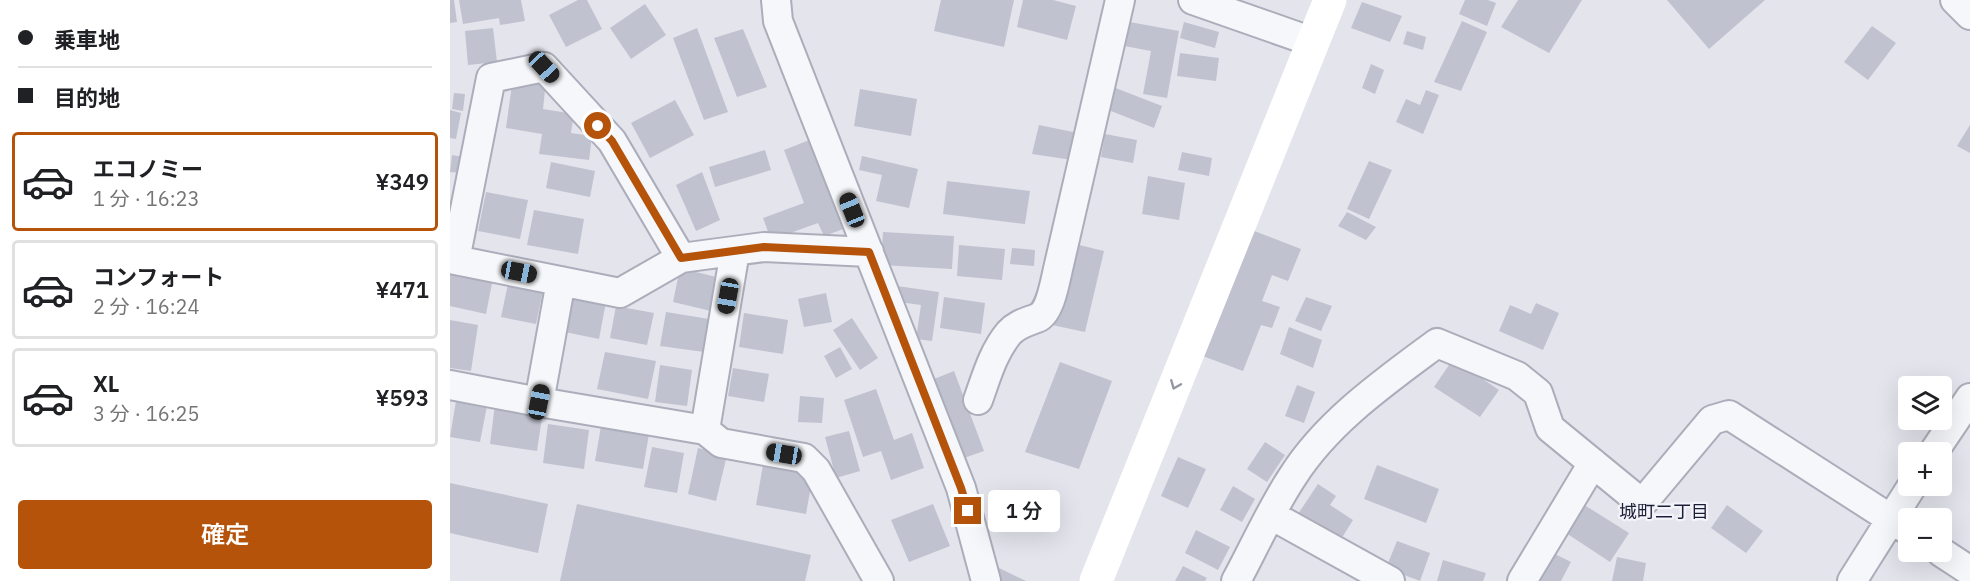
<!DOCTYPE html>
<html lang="ja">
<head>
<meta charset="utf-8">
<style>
  :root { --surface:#fff; --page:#f6f6f6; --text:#202124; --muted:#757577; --line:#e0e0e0; --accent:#b45309 }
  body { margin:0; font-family:"IBM Plex Sans","Noto Sans JP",sans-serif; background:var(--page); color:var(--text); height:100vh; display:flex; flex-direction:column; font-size:22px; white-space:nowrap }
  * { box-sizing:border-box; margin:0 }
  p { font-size:20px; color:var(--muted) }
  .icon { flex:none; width:33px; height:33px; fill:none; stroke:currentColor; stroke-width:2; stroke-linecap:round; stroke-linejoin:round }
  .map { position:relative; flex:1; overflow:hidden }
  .side { display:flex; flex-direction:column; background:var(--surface); width:450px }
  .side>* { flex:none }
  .banner { display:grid; align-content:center; height:132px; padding:0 18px; background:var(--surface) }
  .controls { position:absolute; left:1448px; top:376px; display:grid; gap:12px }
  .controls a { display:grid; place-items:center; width:54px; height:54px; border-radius:6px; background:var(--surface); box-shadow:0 6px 24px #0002; font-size:30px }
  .end { position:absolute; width:27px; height:27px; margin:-14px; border:8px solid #b45309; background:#fff; box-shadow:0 0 0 3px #fff }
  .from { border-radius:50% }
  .bubble { position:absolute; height:42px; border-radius:6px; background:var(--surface); box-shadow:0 6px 24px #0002; font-size:20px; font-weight:600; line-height:42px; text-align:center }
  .car { position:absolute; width:18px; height:36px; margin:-18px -9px; border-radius:8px; box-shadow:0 0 4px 2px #0007; background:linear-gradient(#222 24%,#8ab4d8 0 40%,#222 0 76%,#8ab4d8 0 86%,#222 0) }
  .banner b { display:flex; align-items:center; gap:21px; height:57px; font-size:22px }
  .banner b+b { border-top:2px solid var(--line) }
  .banner i { width:15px; height:15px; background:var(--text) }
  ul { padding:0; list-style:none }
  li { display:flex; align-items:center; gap:18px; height:99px; margin:0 12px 9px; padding:0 6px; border:3px solid var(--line); border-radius:6px }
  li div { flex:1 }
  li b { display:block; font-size:22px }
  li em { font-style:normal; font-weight:600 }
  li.on { border-color:var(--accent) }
  li>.icon { width:54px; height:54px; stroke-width:1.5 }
  .cta { display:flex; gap:12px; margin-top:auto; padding:12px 18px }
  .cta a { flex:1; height:69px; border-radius:6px; background:var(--accent); color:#fff; font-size:24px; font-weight:600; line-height:69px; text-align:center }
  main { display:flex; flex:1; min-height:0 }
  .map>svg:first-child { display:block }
  .building { fill:#c0c2cf }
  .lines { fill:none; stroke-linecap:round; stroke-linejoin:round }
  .street-casing { stroke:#abadba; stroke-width:32 }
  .street { stroke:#f6f7fa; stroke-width:28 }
  .secondary { stroke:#fff; stroke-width:33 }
  .oneway { stroke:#9496a2 }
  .route { stroke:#b45309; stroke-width:8 }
  .labels { text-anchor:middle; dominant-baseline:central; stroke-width:4.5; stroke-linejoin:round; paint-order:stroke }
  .neighbourhood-label { font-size:18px; fill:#1b1e37; stroke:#f3f4f9 }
</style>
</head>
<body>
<main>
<section class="side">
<div class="banner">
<b><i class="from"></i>乗車地</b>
<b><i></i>目的地</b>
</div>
<ul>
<li class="on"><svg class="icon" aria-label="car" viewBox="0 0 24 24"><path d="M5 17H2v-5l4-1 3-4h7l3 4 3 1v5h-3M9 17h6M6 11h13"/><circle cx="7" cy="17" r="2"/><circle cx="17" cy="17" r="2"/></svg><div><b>エコノミー</b><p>1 分 · 16:23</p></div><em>¥349</em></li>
<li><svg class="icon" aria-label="car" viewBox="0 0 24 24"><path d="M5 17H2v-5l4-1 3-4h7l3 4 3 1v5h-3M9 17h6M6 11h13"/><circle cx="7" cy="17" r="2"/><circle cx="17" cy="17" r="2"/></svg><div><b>コンフォート</b><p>2 分 · 16:24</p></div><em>¥471</em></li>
<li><svg class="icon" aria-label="car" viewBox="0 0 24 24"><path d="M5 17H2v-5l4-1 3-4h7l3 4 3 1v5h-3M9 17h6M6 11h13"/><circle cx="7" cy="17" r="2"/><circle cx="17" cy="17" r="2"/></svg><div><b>XL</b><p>3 分 · 16:25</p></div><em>¥593</em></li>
</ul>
<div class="cta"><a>確定</a></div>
</section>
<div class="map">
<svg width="1520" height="581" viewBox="0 0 1520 581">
  <rect width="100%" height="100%" fill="#e3e4ec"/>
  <!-- building -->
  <path class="building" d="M0,0H4L7,22L0,23Z
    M9,0H71L75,21L50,25L49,18L13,24Z
    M128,0H137L152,29L116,47L99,15Z
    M491,0H564L554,47L484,31Z
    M573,0H603L626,6L617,40L567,27Z
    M1015,0H1038L1046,3L1037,26L1009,14Z
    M1068,0H1132L1099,53L1051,27Z
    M1217,0H1315L1259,49Z
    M912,2L952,16L940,42L901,28Z
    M195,4L216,35L181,59L160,28Z
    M674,21L729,31L717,98L693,94L701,51L669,45Z
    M1012,21L1037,32L1011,91L984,82Z
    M734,22L769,32L765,48L730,38Z
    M1422,26L1446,43L1418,80L1394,62Z
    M43,28L47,62L18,65L15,31Z
    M247,28L278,112L254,120L223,38Z
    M293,29L317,87L287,97L264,38Z
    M957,31L976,37L973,50L953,44Z
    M730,53L769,58L766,81L727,76Z
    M921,64L934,70L925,94L912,88Z
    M63,77L96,81L93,109L124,114L121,133L142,136L139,160L89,154L92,134L56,128Z
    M663,87L712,106L704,128L656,109Z
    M410,89L467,99L461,136L404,126Z
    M976,90L989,95L973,134L946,122L956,99L970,105Z
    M4,93L15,94L13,111L2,109Z
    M225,100L244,135L200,158L181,123Z
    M0,110L11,113L6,139L0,138Z
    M589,125L628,133L622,160L582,154Z
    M1520,125V153L1507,146Z
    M655,134L687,140L683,163L651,157Z
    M362,139L396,228L374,236L368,223L321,240L313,218L354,203L334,150Z
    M315,150L321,170L265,187L259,167Z
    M732,152L762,158L759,176L728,170Z
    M2,155L13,157L11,173L0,172Z
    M412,156L468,169L459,208L426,201L432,175L409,170Z
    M919,161L942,170L919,219L897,209Z
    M101,162L145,171L140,197L96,188Z
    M252,172L270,220L246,231L226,185Z
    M698,176L735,183L729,220L692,214Z
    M497,181L580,191L575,224L493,214Z
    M36,192L78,200L70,239L28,231Z
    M84,210L134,219L128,254L77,245Z
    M897,212L926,227L916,240L888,226Z
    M799,229L851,249L838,281L822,275L812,301L830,307L822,328L811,325L793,371L750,355Z
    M433,232L504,236L502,269L431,265Z
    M621,243L654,251L635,332L602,325Z
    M509,245L555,249L552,280L507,276Z
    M562,248L585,250L584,266L560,264Z
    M0,268L43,278L36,314L0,306Z
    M230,268L266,277L261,311L223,302Z
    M59,279L94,286L86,324L51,317Z
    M447,286L489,292L482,341L466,339L471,305L449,302Z
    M376,293L382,322L354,327L348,299Z
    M122,295L156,302L149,339L115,332Z
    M494,297L535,303L531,334L490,328Z
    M856,297L882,306L871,331L845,321Z
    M1086,303L1109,313L1093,350L1049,331L1060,305L1081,314Z
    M166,306L204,313L197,345L160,338Z
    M216,312L259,319L254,352L210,346Z
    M294,313L338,320L333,354L289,347Z
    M402,318L428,358L410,370L383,330Z
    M0,320L28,325L21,371L0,368Z
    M839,327L872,340L863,368L830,354Z
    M390,347L402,369L386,378L374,356Z
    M155,352L206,361L198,399L147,389Z
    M1003,359L1049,390L1030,417L984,387Z
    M610,362L662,381L629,469L575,452Z
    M210,365L242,370L237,406L205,402Z
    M283,368L319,374L314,402L278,396Z
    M504,371L534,451L514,458L484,379Z
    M847,385L865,392L854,423L835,416Z
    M426,389L444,440L462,433L474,468L441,480L431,451L413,457L394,400Z
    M7,395L38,401L30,442L0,437Z
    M350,396L374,398L372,423L348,422Z
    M45,404L93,411L87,451L40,444Z
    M98,424L139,430L134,469L93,463Z
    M151,426L199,434L193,469L145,461Z
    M399,431L410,471L386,478L375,437Z
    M815,442L835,455L817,482L797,469Z
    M202,447L234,453L227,493L194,487Z
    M248,448L277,455L266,501L238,494Z
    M728,457L756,469L738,508L711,496Z
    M313,465L363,475L356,514L306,505Z
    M927,465L989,489L976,523L914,499Z
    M0,483L98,504L88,553L0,533Z
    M868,484L886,496L880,505L903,520L888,544L846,517Z
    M783,486L805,499L792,522L770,510Z
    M1128,501L1179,533L1160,562L1110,529Z
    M127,504L361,555L355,581H110Z
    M483,504L500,546L459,562L441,520Z
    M1277,505L1313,531L1296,553L1261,528Z
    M746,530L780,547L768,570L735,553Z
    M947,541L980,553L970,581L936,568Z
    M1097,550L1121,562L1111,581H1081Z
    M1167,557L1196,563L1193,581H1162Z
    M993,560L1036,573L1033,581H987Z
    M733,566L757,578L755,581H725Z
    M549,568L576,581H543Z"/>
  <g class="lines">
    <defs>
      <path id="street" d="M326,0L328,21L511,488L536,581
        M743,0L863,42
        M1505,0L1520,15
        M0,259L170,293L231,258L314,247L419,252
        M5,260L41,78L94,67L162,141L231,258
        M0,385L89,402L255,430L271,443L354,458L366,470L429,581
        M528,400C536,378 543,352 559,333C567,324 577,322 587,318C600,313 605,282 608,269L670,0
        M89,402L111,281
        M255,430L285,251
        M1483,453L1520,398
        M821,515L940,581
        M1491,552L1520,571
        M786,581C805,546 821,509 843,476C878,421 936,381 987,343L1067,376L1088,393L1100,428L1183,496L1195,500L1262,420L1279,415L1458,530
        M1072,581L1143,463
        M1402,581L1462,486"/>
    </defs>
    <!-- street casing -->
    <use href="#street" class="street-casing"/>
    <!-- street -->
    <use href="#street" class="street"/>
    <!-- secondary -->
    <path class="secondary" d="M646,581L880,0"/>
  </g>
  <!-- one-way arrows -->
  <defs><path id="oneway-chevron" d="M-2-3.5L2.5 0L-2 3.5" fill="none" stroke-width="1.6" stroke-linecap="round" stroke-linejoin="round" transform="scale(1.5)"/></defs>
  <use class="oneway" href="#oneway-chevron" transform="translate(725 385) rotate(112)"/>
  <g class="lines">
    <!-- route -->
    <path class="route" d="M148,126L162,141L231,258L314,247L419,252L511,488L518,511"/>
  </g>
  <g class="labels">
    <!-- neighbourhood labels -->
    <g class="neighbourhood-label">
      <text x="1214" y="511">城町二丁目</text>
    </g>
  </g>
</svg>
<div class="controls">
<a><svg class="icon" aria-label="layers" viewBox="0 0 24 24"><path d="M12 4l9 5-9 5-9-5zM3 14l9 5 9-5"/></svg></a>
<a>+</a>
<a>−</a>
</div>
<i class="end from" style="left:148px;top:126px"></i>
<i class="end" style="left:518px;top:511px"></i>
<div class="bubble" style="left:538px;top:490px;width:72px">1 分</div>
<i class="car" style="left:94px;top:67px;rotate:137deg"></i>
<i class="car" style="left:402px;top:210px;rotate:338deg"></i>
<i class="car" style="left:69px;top:272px;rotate:101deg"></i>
<i class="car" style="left:278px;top:296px;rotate:190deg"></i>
<i class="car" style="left:89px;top:402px;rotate:11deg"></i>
<i class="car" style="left:334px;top:454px;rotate:280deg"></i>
</div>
</main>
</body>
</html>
